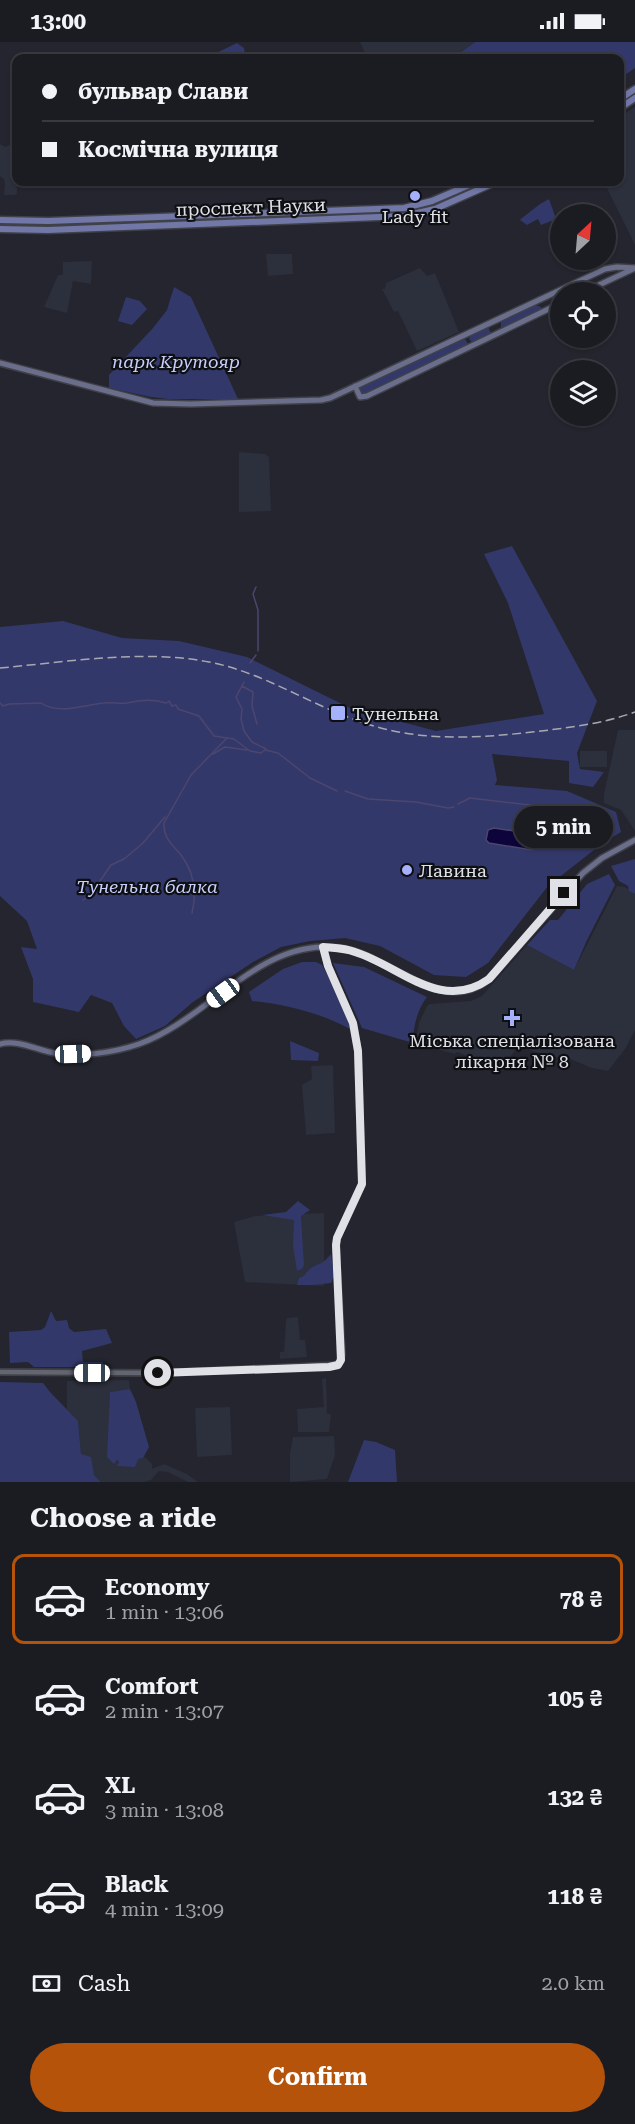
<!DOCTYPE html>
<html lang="en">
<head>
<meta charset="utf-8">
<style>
  :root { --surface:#1b1c22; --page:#28292f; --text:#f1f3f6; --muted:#a0a1a5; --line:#393a40; --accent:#b45309 }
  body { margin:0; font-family:"Roboto Serif",serif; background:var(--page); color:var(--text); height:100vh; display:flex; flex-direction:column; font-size:22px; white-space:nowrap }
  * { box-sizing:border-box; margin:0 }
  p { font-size:20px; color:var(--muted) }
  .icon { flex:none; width:33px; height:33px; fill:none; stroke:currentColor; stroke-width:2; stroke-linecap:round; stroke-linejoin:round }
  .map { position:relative; height:1440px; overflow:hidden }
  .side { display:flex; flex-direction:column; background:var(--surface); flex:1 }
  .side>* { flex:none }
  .top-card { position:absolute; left:12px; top:12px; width:612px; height:132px; border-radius:12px; box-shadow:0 2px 4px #0004,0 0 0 2px var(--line); display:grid; align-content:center; height:132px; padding:0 30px; background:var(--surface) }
  .needle { width:39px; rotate:26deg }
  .tools { position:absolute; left:550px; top:162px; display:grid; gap:12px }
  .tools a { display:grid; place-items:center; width:66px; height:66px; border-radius:50%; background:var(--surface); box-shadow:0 2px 4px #0004,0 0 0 2px var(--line); font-size:30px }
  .end { position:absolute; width:27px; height:27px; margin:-14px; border:8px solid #e0e1e7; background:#111; box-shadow:0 0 0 3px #111 }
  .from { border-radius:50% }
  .bubble { position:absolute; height:42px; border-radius:21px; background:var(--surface); box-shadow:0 2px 4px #0004,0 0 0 2px var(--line); font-size:20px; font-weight:700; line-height:42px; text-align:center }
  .car { position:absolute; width:18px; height:36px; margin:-18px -9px; border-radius:8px; box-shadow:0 0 4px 2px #0007; background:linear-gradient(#fff 24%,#345 0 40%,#fff 0 76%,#345 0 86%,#fff 0) }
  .top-card b { display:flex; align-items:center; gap:21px; height:57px; font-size:22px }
  .top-card b+b { border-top:2px solid var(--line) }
  .top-card i { width:15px; height:15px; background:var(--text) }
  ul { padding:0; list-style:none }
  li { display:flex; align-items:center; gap:18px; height:90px; margin:0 12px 9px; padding:0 18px; border:3px solid transparent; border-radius:12px }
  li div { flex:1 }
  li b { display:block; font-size:22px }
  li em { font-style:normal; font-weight:700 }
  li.active { border-color:var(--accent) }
  li>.icon { width:54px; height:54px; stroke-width:1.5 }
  h2 { padding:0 30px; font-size:27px; line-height:72px }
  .pay { display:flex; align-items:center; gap:15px; height:66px; padding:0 30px; font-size:22px }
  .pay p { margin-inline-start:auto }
  .primary-button { display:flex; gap:12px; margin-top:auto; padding:12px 30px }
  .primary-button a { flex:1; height:69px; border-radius:36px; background:var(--accent); color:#fff; font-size:24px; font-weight:700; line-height:69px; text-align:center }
  .status { display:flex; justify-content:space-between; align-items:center; height:42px; padding:0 30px; background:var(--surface); direction:ltr }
  .status svg { height:16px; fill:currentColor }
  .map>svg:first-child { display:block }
  .built { fill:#2c2f3c }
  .green { fill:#33386a }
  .water { fill:#0c043b; stroke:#4c466f; stroke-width:1.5 }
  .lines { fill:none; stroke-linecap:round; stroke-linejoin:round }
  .stream { stroke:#4c466f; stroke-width:1.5 }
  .tertiary-casing { stroke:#404148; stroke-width:8 }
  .secondary-casing { stroke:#404148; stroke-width:8 }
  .primary-casing { stroke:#404148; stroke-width:9 }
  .tertiary { stroke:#636570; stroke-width:4.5 }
  .secondary { stroke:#6a6e8b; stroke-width:5 }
  .primary { stroke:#7177a7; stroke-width:6 }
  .rail { stroke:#a8a9b0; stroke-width:1.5; stroke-dasharray:9 4.5; stroke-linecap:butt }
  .route { stroke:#e0e1e7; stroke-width:8 }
  .poi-dot { fill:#a6b1fc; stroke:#0e0f13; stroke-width:2 }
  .labels { text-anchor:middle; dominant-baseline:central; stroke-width:4.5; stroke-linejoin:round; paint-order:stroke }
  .street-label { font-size:18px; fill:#e0e1e7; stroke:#0e0f13 }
  .poi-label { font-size:18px; fill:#e0e1e7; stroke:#0e0f13 }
  .park-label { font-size:18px; font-style:italic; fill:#c8cffb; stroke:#0e0f13 }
</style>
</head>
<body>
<div class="status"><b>13:00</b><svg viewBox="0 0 49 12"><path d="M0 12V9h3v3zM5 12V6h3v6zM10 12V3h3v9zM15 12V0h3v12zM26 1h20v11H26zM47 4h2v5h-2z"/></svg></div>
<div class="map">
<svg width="635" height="1440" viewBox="0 0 635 1440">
  <rect width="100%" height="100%" fill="#24252e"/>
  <!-- built -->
  <path class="built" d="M360,0H475L453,16H367Z
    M635,65V203L604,140H620V75Z
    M16,100L17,151L15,153H4L5,142L4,137L0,134V102L5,105Z
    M266,212H292L293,232L268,234Z
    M92,219L91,242L73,239L67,271L44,265L58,233H63V220Z
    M420,226L427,234L435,231L459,290L417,309L398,269L394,270L382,247H385L386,241Z
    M239,410L265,412L269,415L271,469L239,470Z
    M618,688H635V789L621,768L604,761V752Z
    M580,709H607V725H580Z
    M617,844L625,845L635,852V988L625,1007L608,1029L592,1026L570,1017L565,1018L519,1005L515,1008L505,1023L467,1014L457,1010L455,1012L419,1002L416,999L419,981L427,964L430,962L471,959L482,954L527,903L574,928Z
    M333,1023L335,1091L306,1093L302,1043L312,1037L311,1024Z
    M324,1171V1244L245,1240L234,1180L255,1174Z
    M298,1275L300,1298H305L307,1315L280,1317V1310H284L286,1279L287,1276Z
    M326,1336L327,1372H331L329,1390H298L297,1367L324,1365L322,1337Z
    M129,1338L130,1347L110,1350L116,1418L119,1420L118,1423L145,1415L152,1422V1427L164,1422L187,1432L198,1440H188L168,1430L159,1429L151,1438L144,1440H101L94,1433L81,1413L78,1379L67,1368V1339Z
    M230,1365L232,1413L197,1415L195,1366Z
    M334,1394L335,1413L327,1437L290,1440V1411L293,1395Z"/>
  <!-- green -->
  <path class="green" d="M475,0H635V26L622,35L620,31V16L607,15L453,16Z
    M237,1L244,6L245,13L244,16H209L208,15Z
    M549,157L556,177L541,183L538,177L527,183L520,178L522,176L540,162Z
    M174,245L191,255L238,357H168L151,355L109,346V333L153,286L167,268Z
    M126,255L140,259L147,267L132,283L118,279Z
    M535,263L541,265V269L472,301L469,296L473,292L488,285L491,291L501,286V280Z
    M465,297L468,302L466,305L363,353L358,347L361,344Z
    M512,504L597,659L577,711L580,727L604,730L593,745L569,741V719L492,712L497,738L495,743L567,749L616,770L621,790L603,801L548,844L488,921L466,935L434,933L380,904L345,896L310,899L281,905L253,920L193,960L165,984L136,997L124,984L112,961L91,953L79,970L33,960V937L21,905L37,907L27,879L0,854V585L63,579L122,596L179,599L247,615L350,666L436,689L544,672L508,561L484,512Z
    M635,817V852L629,849L628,844L619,839L611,824Z
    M609,832L615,843L587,898L574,928L527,903L550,878H558L587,842Z
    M302,920H316L322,923L351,976L350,987C320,971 286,962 252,959L249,950L283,927Z
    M333,921L364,925L427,955C417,968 413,985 413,1001L362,986Z
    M290,999L319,1011L318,1019L291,1018Z
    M298,1159L310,1168L301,1174L304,1223L302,1227L297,1229L293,1204L294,1178L262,1173L286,1170Z
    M331,1212L334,1234L331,1241L313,1243H297L299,1236C306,1234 305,1231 310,1227C320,1220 321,1224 331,1212Z
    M51,1269L56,1279L67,1278L69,1286L74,1290L106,1287L112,1301L82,1309L83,1320H103V1325H34L28,1320L10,1321L9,1290L41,1288L45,1285Z
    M0,1340L43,1341L50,1350L78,1379L81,1412L91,1415L94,1433L101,1440H0Z
    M130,1347L136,1360L149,1405L143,1416L138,1417L135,1425L117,1424L119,1420L117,1418L114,1422L107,1415L110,1350Z
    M364,1398L376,1400L395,1408L397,1440H348Z"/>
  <!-- water -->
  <path class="water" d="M494,786L534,792L538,796L536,805L532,808L489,801L486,798L488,788Z"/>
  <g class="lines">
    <!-- stream -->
    <path class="stream" d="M256,545L253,552L258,568V609
      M250,621L256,613
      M244,640L236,655L242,667L241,677L244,689L252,700L266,707
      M242,644L253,650L252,664L257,682
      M0,661L3,664L9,662L41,661C59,673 83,663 104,661C111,660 120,662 127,661C140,658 154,657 166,661L169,659L172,664L176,663L178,667L199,674L214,694L234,697L250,709L261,711L265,708L278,711L310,736L337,749
      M213,712L225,705L247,708
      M345,749L368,757L416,760L448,766L454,765
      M458,762L470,756L539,764
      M542,764L569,773L581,775L599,771
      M83,858L91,852L111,823L124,817L142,802L165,775
      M192,871C197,850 194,830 181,813C172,802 163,796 164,781L191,733L227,696"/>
    <defs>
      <path id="tertiary" d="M0,1330L159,1331L338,1323L342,1313L336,1204L337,1196L362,1142L358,1009L353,981L328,924L323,905"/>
      <path id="secondary" d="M584,250L633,227
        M0,321L153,361L191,362L321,358L330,356L358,343L605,227L617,225L635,226
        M355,344L360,355L367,354L561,261
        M0,1002C17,997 37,1008 54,1011C81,1015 113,1011 139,1002C204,979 253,906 323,905C333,905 344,906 354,909C397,922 450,976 492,934L583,831L602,816L635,798"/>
      <path id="primary" d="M620,57L635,47
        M620,66L635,56
        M0,178L48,179L404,166L432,159L476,140
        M0,187L48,188L404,174L435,167L496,140"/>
    </defs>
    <!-- tertiary casing -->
    <use href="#tertiary" class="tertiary-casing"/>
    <!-- secondary casing -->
    <use href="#secondary" class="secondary-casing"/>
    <!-- primary casing -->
    <use href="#primary" class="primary-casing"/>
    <!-- tertiary -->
    <use href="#tertiary" class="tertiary"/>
    <!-- secondary -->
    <use href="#secondary" class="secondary"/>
    <!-- primary -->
    <use href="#primary" class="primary"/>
    <!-- rail -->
    <path class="rail" d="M0,626C67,620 142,607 209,620C261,630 304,659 353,677C412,700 471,697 532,690C567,686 602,682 635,670"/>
  </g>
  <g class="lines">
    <!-- route -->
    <path class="route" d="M158,1331L329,1325L338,1323L341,1318L336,1203L337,1196L362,1142L358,1009L353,981L328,924L323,905C334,906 345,906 355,910C400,924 441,971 489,937L564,851"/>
  </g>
  <!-- markers -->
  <g class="poi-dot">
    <circle cx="415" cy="154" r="6"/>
    <rect x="330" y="663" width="16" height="16" rx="3"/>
    <circle cx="407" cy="828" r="6"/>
    <path d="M509 967h6v6h6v6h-6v6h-6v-6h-6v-6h6z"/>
  </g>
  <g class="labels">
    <!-- street labels -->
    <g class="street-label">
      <text transform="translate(251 165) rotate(-2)">проспект Науки</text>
    </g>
    <!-- poi labels -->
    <g class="poi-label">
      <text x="415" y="174">Lady fit</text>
      <text x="352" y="671" text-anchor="start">Тунельна</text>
      <text x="419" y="828" text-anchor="start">Лавина</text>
      <text x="512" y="998">Міська спеціалізована<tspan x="512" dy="21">лікарня № 8</tspan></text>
    </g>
    <!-- park labels -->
    <g class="park-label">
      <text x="176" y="319">парк Крутояр</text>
      <text x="147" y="844">Тунельна балка</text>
    </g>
  </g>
</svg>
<div class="tools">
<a><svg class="needle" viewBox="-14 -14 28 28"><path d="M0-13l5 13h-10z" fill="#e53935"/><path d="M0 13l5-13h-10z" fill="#a0a1a5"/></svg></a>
<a><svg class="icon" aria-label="locate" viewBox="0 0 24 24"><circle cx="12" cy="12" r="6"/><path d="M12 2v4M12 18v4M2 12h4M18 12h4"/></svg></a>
<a><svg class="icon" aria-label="layers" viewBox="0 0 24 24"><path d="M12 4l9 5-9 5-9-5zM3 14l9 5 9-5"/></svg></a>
</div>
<i class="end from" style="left:158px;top:1331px"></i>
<i class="end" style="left:564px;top:851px"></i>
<div class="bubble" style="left:514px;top:764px;width:99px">5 min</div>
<i class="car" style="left:223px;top:951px;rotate:234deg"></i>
<i class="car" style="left:73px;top:1012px;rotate:88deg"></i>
<i class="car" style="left:92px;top:1331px;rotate:270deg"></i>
<div class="top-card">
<b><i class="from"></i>бульвар Слави</b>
<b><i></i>Космічна вулиця</b>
</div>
</div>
<section class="side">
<h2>Choose a ride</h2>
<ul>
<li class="active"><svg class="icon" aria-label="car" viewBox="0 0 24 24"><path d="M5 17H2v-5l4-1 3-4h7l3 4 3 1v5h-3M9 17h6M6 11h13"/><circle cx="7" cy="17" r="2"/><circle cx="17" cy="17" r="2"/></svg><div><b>Economy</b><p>1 min · 13:06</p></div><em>78 ₴</em></li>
<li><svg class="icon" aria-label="car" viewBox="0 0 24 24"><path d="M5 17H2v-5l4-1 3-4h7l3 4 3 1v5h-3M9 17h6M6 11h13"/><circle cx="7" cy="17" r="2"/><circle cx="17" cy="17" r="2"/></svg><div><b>Comfort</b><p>2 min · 13:07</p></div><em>105 ₴</em></li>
<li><svg class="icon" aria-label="car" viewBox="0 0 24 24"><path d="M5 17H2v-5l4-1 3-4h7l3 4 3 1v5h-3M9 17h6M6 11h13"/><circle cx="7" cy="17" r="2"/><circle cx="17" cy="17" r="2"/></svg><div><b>XL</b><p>3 min · 13:08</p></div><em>132 ₴</em></li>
<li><svg class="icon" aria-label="car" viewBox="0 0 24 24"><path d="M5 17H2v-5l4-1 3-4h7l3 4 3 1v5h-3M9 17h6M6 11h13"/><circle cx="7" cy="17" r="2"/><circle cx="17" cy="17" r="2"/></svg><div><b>Black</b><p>4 min · 13:09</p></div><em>118 ₴</em></li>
</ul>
<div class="pay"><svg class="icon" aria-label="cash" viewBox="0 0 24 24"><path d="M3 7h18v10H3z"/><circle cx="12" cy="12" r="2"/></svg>Cash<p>2.0 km</p></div>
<div class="primary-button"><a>Confirm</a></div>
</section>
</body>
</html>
